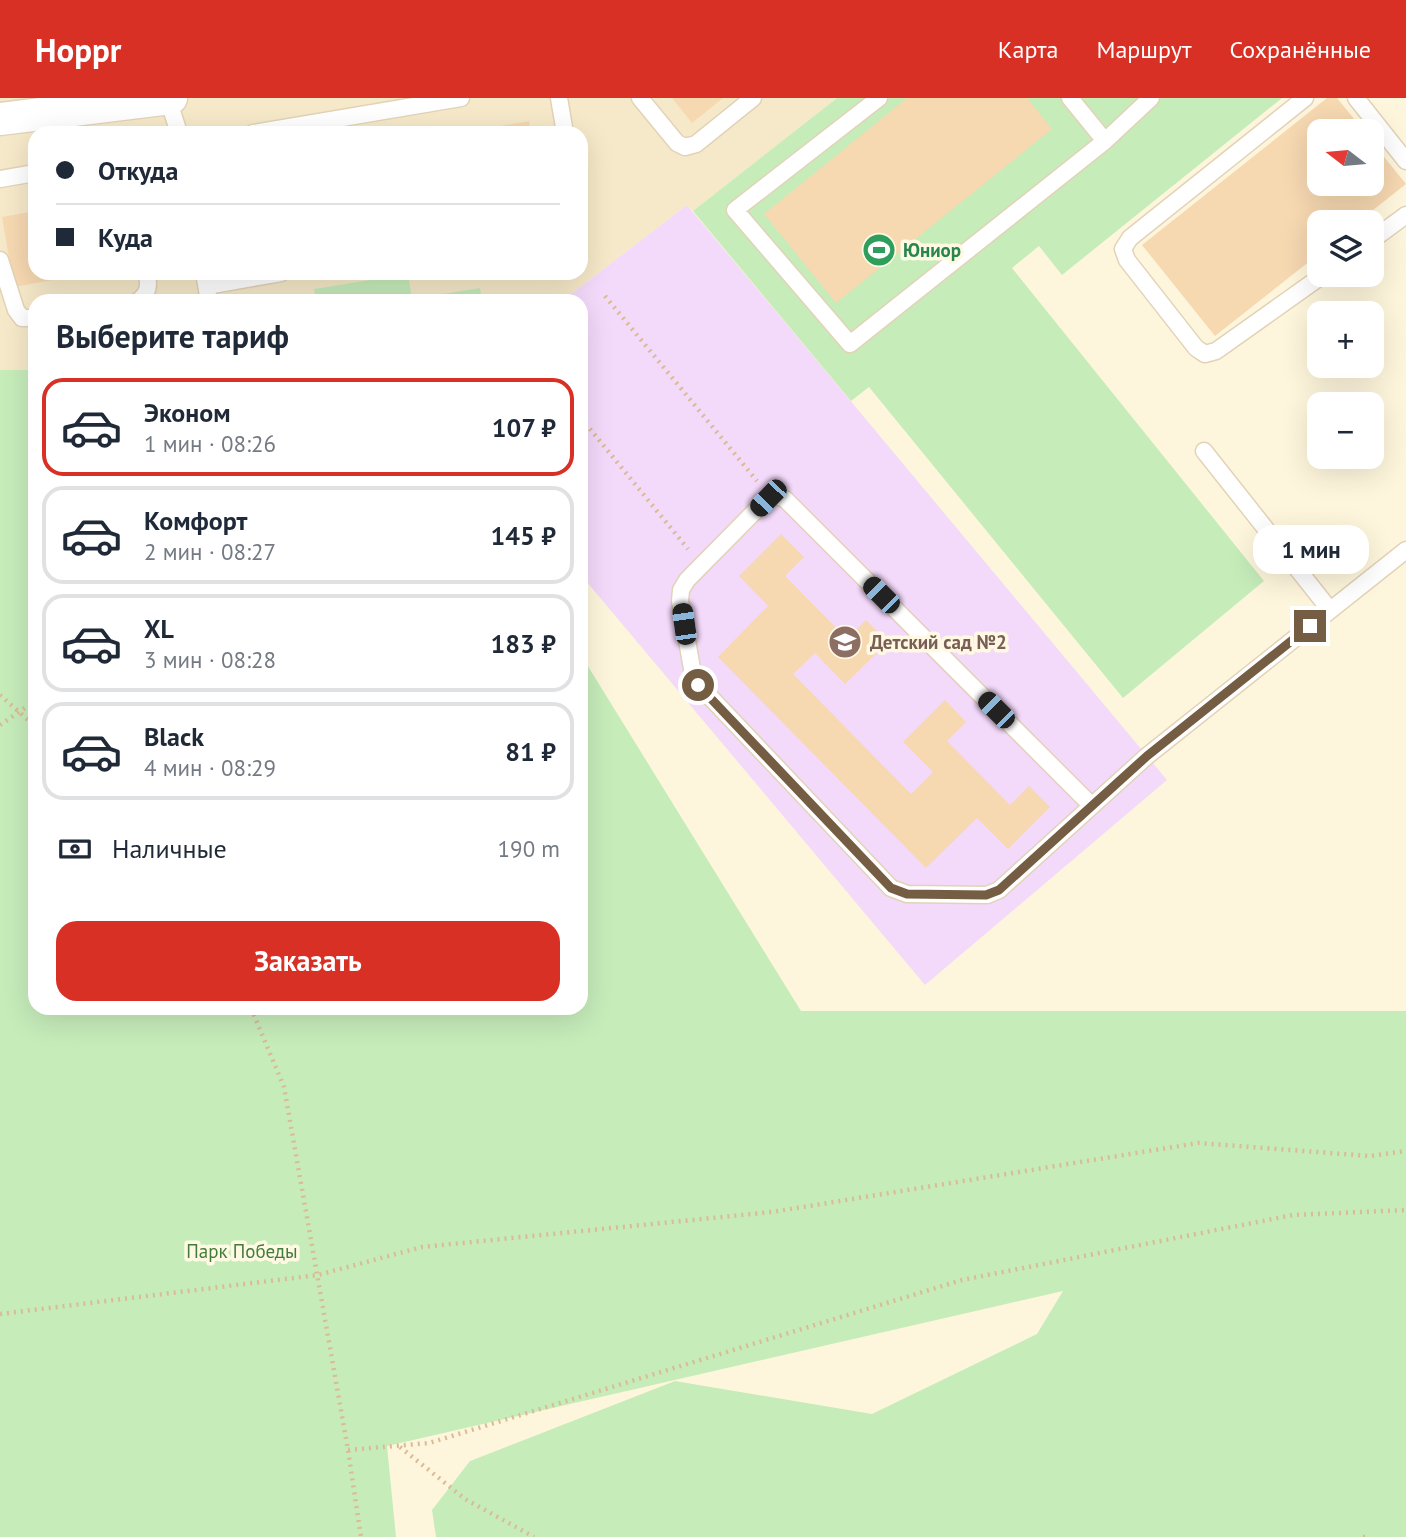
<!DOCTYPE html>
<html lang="ru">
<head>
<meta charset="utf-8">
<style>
  :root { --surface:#fff; --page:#f2f2f3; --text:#1f2937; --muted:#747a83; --line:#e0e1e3; --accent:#d93025 }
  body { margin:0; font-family:"PT Sans",sans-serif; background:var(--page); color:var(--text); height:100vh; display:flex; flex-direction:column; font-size:26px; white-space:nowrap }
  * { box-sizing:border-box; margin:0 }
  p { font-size:23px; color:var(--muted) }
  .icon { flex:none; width:38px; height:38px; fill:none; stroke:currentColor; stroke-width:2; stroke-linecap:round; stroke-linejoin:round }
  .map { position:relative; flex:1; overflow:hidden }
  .details { position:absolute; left:28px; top:196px; width:560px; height:721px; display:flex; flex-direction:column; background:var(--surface); border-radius:21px; box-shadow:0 7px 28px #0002 }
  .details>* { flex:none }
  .guide { position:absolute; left:28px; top:28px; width:560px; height:154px; border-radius:21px; box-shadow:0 7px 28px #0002; display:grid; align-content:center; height:154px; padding:0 28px; background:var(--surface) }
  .needle { width:46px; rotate:286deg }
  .buttons { position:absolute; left:1307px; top:21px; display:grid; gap:14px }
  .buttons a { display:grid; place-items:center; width:77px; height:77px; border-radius:14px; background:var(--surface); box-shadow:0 7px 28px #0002; font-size:35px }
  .end { position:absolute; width:32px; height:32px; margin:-16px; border:9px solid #755d43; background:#fff; box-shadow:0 0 0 4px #fff }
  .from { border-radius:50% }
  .bubble { position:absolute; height:49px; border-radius:21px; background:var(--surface); box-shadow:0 7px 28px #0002; font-size:23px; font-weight:700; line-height:49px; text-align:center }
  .car { position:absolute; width:21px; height:42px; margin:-21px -10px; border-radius:9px; box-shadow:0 0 5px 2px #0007; background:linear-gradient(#222 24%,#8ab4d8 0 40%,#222 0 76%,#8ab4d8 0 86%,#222 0) }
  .guide b { display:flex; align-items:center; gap:24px; height:66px; font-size:26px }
  .guide b+b { border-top:2px solid var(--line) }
  .guide i { width:18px; height:18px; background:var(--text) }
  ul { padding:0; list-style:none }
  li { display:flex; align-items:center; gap:21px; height:98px; margin:0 14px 10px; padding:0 14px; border:4px solid var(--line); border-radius:21px }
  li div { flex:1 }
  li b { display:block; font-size:26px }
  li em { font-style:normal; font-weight:700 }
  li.on { border-color:var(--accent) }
  li>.icon { width:63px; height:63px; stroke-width:1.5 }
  h2 { padding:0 28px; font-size:32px; line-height:84px }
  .pay { display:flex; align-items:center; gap:18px; height:77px; padding:0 28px; font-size:26px }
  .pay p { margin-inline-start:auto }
  .cta { display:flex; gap:14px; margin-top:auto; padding:14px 28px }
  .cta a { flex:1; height:80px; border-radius:21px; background:var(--accent); color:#fff; font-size:28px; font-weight:700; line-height:80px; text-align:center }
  header { display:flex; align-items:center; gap:42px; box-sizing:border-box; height:98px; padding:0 35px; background:var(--accent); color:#fff }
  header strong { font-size:33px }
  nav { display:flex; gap:38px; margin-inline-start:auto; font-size:24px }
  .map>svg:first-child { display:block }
  .residential { fill:#f6e9c9; fill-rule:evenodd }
  .education { fill:#f3d9fa }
  .green { fill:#c6ecba }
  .building { fill:#f6d8b1 }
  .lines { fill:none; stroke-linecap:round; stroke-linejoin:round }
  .service-casing { stroke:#e2d3b8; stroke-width:19 }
  .minor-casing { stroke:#e2d3b8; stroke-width:35 }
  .path { stroke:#dabb95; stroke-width:4.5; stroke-dasharray:2 5; stroke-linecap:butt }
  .service { stroke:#fff; stroke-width:16 }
  .minor { stroke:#fff; stroke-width:32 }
  .route { stroke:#755d43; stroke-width:9 }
  .labels { text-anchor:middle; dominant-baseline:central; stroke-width:7; stroke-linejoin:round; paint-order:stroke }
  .leisure-label { font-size:19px; font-weight:bold; fill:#27864d; stroke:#fff9e4; text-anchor:start }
  .education-label { font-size:19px; font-weight:bold; fill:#785e54; stroke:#fff9e4; text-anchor:start }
  .park-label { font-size:19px; fill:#437c3a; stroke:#fff9e4 }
</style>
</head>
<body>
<header>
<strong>Hoppr</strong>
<nav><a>Карта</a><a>Маршрут</a><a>Сохранённые</a></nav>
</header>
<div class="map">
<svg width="1406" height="1439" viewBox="0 0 1406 1439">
  <rect width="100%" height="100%" fill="#fef6dc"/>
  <!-- residential -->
  <path class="residential" d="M0,0H837L693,113L687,107L562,203H35V272H0ZM35,35H581V175H35Z"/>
  <!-- education -->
  <path class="education" d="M687,107L1167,682L925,887L581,477V203H562Z"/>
  <!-- green -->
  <path class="green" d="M837,0H1282L1062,177L1039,148L1012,170L1264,483L1123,600L869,289L851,303L693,113Z
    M408,176L412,201L480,190L482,203H316L314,191Z
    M0,272H35V910H581V557L801,913H1406V1439H436L432,1412L470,1363L675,1283L872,1316L1037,1236L1063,1193L387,1348L396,1439H0Z"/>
  <!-- building -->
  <path class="building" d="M672,0H723L692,25Z
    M907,0H1027L1052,31L836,205L764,116Z
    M1327,0H1337L1364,33H1320V86H1372V44L1406,86L1358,124H1320V155L1215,238L1142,147Z
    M529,23L531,35H467V34Z
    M35,113V175L87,176L14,189L2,119Z
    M781,436L804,459L785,478L847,541L866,522L888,544L845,586L815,555L793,576L911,696L933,674L903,644L945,602L966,624L947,643L1010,707L1029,688L1050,709L1008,751L977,720L926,770L718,559L768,508L739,478Z"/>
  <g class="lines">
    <defs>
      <path id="service" d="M559,0L565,35
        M640,0L677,45L685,49L696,46L753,0
        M879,0L735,112L850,246L1105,43L1151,0
        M1070,0L1105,43
        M1305,0L1130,140L1123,151L1127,162L1196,250L1205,256L1216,253L1323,177
        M1356,0L1406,63
        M168,1L179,35
        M253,35L461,0
        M0,81L35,75
        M1372,142L1406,117
        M0,162L16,212L22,220H35
        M204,175L209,203
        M207,188L281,175
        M138,203C149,195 149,188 147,175
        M1204,353L1330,512
        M1092,708L785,401L777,398L768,400L687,482L681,492L680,503L694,582L891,790L907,796L987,797L999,792L1147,658L1406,452"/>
      <path id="minor" d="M0,21L171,0"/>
    </defs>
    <!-- service casing -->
    <use href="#service" class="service-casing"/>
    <!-- minor casing -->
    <use href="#minor" class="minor-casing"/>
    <!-- path -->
    <path class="path" d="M605,198L757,383
      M581,320L688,451
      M0,597L35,628
      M0,627L35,603
      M251,910L284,989L348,1352L361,1439
      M0,1216L318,1177L422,1149L772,1114L1198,1045L1370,1058L1406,1053
      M400,1349L465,1401L534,1439
      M348,1352L429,1345L962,1182L1293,1117L1406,1112
      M1363,1439H1370"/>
    <!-- service -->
    <use href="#service" class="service"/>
    <!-- minor -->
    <use href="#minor" class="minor"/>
  </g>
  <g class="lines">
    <!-- route -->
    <path class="route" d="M698,587L891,790L907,796L986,797L999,792L1147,658L1310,528"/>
  </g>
  <!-- icons -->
  <defs>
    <symbol id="stadium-disc" viewBox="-11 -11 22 22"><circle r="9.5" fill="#2e9e5b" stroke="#fff9e4"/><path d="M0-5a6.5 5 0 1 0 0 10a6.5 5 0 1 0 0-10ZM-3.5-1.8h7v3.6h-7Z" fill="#fff"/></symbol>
    <symbol id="school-disc" viewBox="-11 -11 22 22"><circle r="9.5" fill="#8d6e63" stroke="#fff9e4"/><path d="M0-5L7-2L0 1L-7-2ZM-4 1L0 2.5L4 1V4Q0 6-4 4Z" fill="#fff"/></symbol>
  </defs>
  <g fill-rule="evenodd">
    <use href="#stadium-disc" x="860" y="133" width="38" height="38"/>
    <use href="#school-disc" x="826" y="525" width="38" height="38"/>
  </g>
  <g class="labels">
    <!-- leisure labels -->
    <g class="leisure-label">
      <text x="903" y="152">Юниор</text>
    </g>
    <!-- education labels -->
    <g class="education-label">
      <text x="870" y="544">Детский сад №2</text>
    </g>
    <!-- park labels -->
    <g class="park-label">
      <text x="242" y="1153">Парк Победы</text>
    </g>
  </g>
</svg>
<div class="buttons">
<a><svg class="needle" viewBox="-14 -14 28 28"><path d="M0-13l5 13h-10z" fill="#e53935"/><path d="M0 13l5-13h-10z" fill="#747a83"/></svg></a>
<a><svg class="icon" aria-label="layers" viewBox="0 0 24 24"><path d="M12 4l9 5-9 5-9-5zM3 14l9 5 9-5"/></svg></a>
<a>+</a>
<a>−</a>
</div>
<i class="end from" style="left:698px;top:587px"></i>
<i class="end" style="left:1310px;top:528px"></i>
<div class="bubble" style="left:1253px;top:427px;width:116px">1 мин</div>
<i class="car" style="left:768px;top:400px;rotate:224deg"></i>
<i class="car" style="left:881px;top:497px;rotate:315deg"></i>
<i class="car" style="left:684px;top:526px;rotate:352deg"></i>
<i class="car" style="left:996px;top:612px;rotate:315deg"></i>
<div class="guide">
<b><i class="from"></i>Откуда</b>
<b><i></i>Куда</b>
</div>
<section class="details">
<h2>Выберите тариф</h2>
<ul>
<li class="on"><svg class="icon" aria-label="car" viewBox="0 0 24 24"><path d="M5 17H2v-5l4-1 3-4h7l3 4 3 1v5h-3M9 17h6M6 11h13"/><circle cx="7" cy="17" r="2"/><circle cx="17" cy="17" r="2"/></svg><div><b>Эконом</b><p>1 мин · 08:26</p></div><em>107 ₽</em></li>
<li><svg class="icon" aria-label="car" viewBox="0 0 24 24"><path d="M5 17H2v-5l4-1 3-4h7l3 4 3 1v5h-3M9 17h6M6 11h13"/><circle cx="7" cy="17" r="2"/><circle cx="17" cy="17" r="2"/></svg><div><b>Комфорт</b><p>2 мин · 08:27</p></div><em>145 ₽</em></li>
<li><svg class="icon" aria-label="car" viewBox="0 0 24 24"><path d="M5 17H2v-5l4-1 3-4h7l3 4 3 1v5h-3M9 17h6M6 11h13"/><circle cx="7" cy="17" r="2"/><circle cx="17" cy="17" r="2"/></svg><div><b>XL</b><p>3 мин · 08:28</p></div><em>183 ₽</em></li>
<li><svg class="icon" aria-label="car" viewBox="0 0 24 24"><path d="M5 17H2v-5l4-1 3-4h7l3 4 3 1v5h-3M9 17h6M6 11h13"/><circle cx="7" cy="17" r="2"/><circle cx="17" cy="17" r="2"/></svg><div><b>Black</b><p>4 мин · 08:29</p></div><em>81 ₽</em></li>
</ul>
<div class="pay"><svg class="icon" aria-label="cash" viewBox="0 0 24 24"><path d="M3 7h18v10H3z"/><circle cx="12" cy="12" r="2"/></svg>Наличные<p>190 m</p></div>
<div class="cta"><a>Заказать</a></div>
</section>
</div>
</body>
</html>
